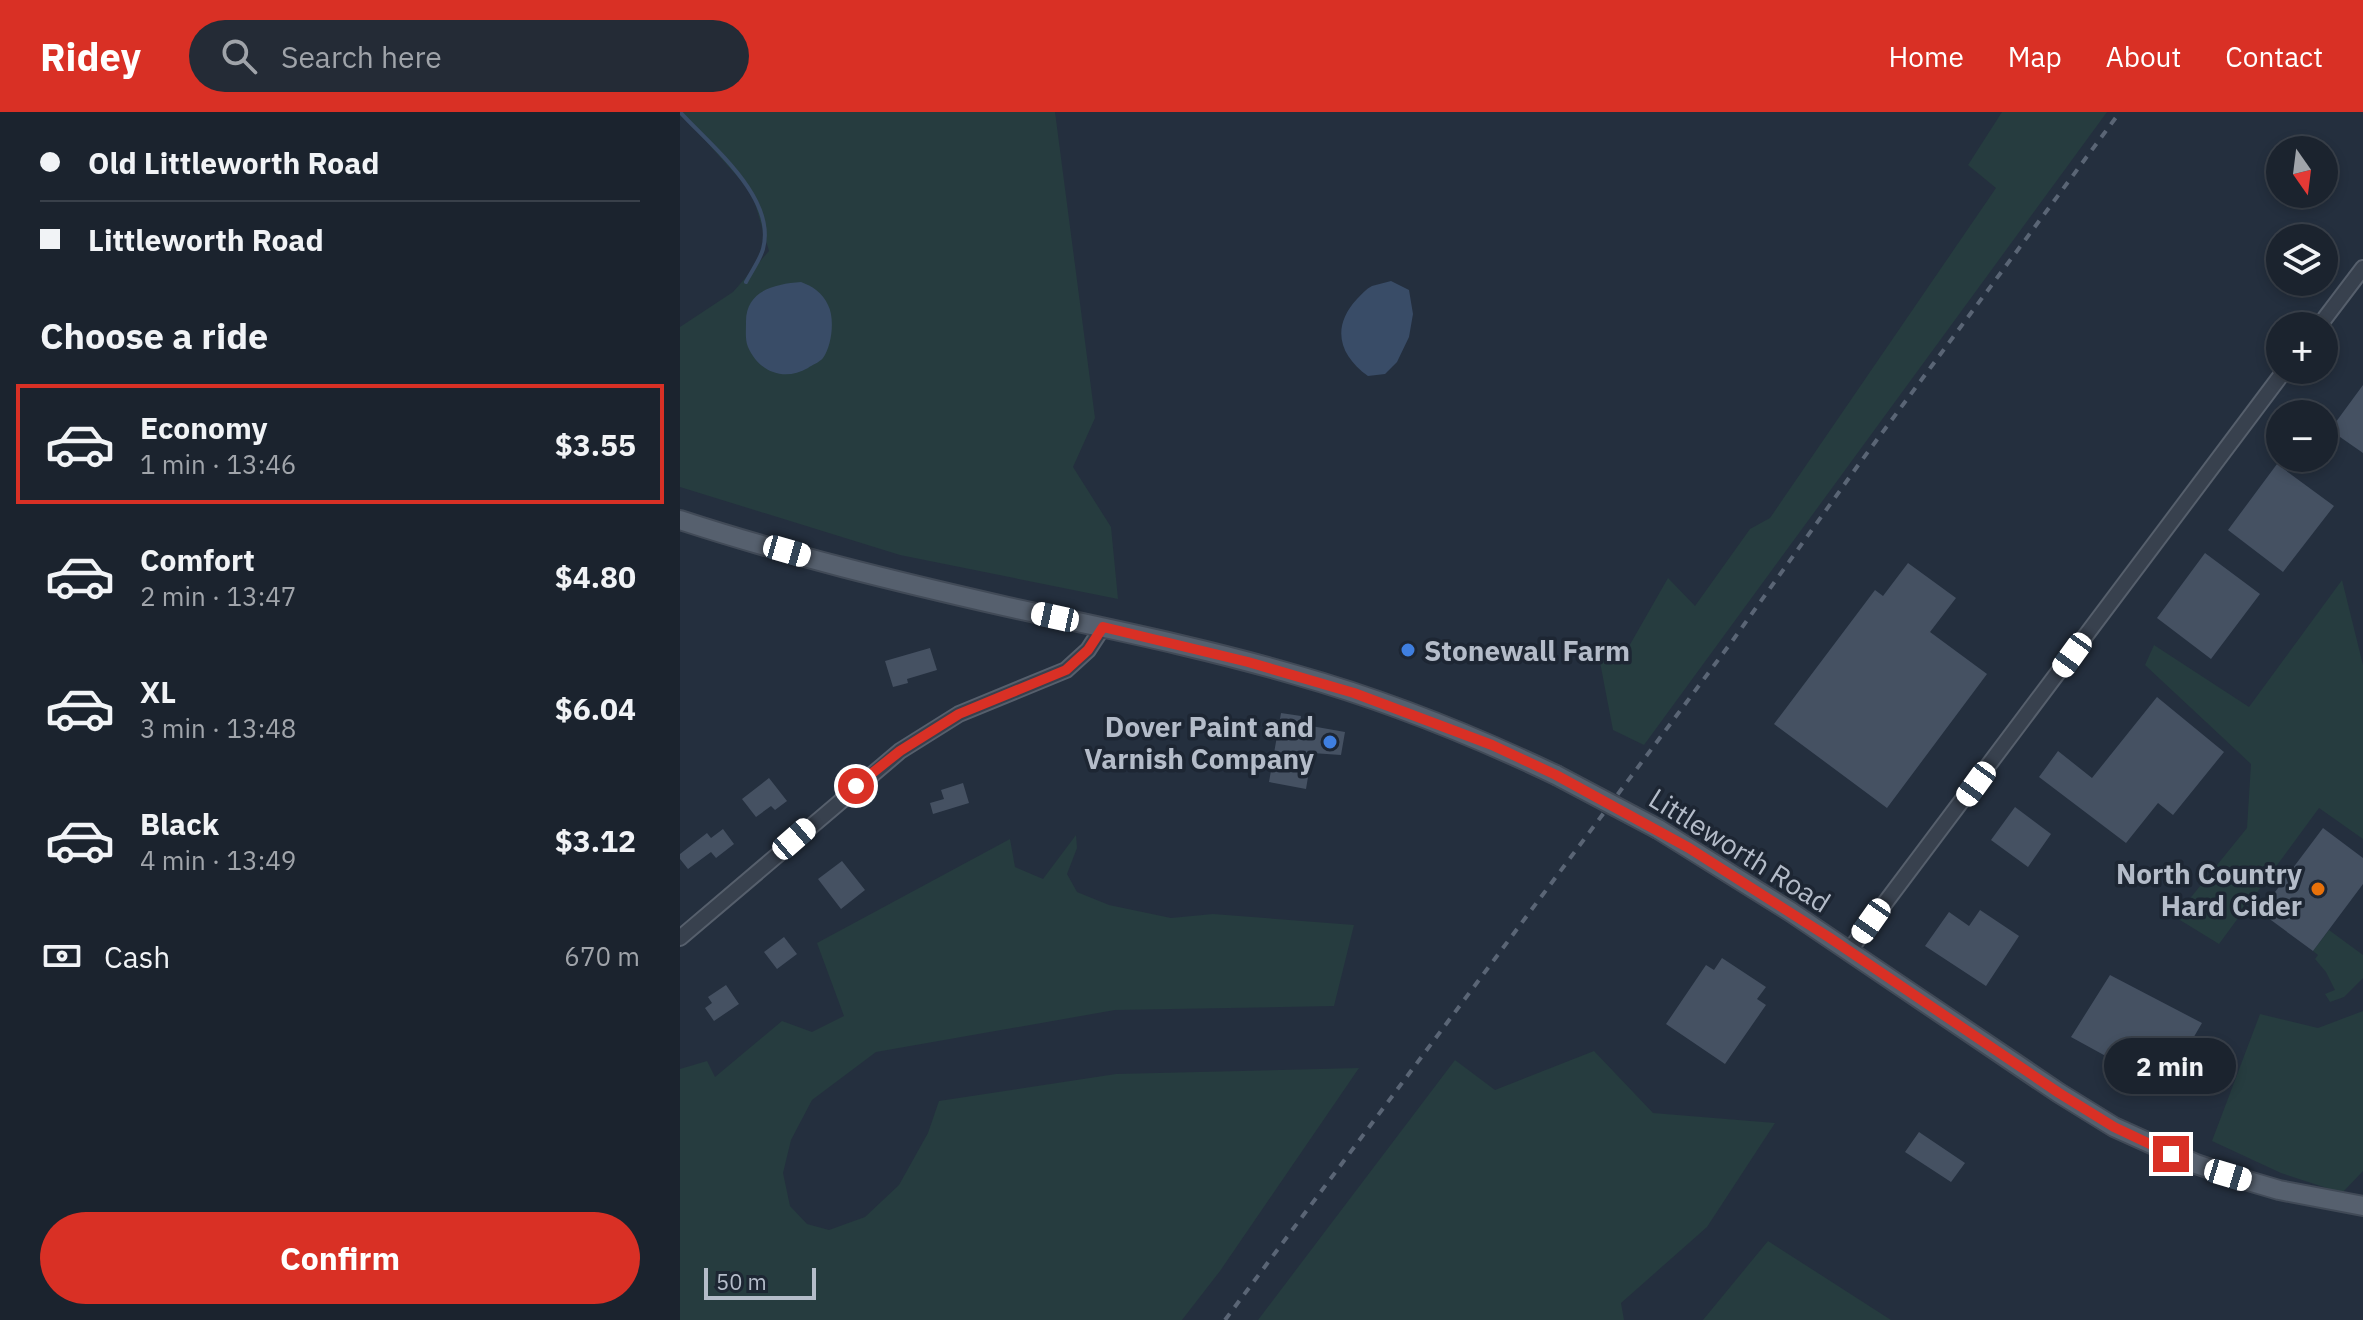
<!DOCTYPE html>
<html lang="en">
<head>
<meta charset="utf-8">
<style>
  :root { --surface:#1b232e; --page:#242b36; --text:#f1f3f6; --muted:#a0a4aa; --line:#39404a; --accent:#d93025 }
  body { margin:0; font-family:"IBM Plex Sans",sans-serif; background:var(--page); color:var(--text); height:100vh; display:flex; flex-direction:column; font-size:30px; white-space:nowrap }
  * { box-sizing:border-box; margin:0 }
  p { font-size:26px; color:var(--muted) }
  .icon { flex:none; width:44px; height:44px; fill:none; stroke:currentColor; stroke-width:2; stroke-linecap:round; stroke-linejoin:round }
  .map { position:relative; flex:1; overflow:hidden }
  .drawer { display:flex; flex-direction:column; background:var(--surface); width:680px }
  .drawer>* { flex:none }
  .top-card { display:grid; align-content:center; height:176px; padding:0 40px; background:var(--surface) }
  .needle { width:52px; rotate:166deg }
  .tools { position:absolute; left:1586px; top:24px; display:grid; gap:16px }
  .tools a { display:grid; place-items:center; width:72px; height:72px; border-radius:50%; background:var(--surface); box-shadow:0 4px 12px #0003,0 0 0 2px var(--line); font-size:40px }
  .scale { position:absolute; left:24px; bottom:20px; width:112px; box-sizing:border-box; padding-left:8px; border:4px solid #b4bcc9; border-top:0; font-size:22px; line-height:28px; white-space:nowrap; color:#b4bcc9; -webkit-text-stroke:6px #1d2633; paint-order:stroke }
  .end { position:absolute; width:36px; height:36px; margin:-18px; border:10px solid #d93025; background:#fff; box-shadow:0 0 0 4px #fff }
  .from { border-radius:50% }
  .bubble { position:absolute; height:56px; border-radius:28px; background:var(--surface); box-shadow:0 4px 12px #0003,0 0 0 2px var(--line); font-size:26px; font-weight:700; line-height:56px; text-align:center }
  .car { position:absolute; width:24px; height:48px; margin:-24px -12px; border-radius:10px; box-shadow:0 0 6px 2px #0007; background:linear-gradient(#fff 24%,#345 0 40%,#fff 0 76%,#345 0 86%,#fff 0) }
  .top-card b { display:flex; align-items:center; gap:28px; height:76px; font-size:30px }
  .top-card b+b { border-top:2px solid var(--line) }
  .top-card i { width:20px; height:20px; background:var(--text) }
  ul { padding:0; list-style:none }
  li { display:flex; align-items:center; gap:24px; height:120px; margin:0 16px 12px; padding:0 24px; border:4px solid transparent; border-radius:0px }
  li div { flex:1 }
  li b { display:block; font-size:30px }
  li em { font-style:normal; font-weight:700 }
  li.active { border-color:var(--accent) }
  li>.icon { width:72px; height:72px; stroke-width:1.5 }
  h2 { padding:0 40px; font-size:36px; line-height:96px }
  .pay { display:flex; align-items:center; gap:20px; height:88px; padding:0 40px; font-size:30px }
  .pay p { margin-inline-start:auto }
  .primary-button { display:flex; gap:16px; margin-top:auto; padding:16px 40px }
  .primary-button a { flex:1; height:92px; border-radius:48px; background:var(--accent); color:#fff; font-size:32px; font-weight:700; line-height:92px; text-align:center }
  header { display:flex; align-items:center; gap:48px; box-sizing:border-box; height:112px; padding:0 40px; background:var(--accent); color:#fff }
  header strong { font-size:38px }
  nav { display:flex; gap:44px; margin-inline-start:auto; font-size:28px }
  .search { width:560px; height:72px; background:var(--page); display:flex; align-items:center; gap:20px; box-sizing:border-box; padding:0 28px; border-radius:44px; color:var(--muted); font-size:30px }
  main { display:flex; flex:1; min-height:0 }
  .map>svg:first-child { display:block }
  .green { fill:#263c3f }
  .water { fill:#394c67 }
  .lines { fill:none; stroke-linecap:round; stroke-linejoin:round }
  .stream { stroke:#394c67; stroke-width:4 }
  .building { fill:#455162 }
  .minor-casing { stroke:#565f6c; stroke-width:18 }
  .major-casing { stroke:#414a57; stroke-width:22 }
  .minor { stroke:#38414e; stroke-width:14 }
  .major { stroke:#56606e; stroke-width:18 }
  .rail { stroke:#5a6575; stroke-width:4; stroke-dasharray:8 8; stroke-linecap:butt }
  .major-bridge-casing { stroke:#414a57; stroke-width:22; stroke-linecap:butt }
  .major-bridge { stroke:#56606e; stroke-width:18 }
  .route { stroke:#d93025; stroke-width:10 }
  .shop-dot { fill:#3f7fe0; stroke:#1d2633; stroke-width:3 }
  .food-dot { fill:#e8710a; stroke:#1d2633; stroke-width:3 }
  .labels { text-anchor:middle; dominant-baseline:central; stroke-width:7; stroke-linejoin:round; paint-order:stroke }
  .poi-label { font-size:28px; font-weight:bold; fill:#b4bcc9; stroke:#1d2633; text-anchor:end }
  .street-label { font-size:28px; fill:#b4bcc9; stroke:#1d2633 }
</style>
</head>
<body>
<header>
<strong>Ridey</strong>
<div class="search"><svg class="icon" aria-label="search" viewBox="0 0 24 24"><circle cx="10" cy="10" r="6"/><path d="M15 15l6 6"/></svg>Search here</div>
<nav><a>Home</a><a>Map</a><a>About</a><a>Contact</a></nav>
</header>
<main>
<section class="drawer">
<div class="top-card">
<b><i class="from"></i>Old Littleworth Road</b>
<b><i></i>Littleworth Road</b>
</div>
<h2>Choose a ride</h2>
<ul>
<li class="active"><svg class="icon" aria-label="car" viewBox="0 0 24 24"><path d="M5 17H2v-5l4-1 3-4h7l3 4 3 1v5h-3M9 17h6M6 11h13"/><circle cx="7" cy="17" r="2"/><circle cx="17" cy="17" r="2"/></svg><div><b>Economy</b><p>1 min · 13:46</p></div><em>$3.55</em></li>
<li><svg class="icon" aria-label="car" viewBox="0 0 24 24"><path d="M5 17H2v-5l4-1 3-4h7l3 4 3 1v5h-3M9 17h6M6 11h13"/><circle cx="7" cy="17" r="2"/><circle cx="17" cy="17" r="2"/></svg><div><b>Comfort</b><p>2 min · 13:47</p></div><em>$4.80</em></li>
<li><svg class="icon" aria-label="car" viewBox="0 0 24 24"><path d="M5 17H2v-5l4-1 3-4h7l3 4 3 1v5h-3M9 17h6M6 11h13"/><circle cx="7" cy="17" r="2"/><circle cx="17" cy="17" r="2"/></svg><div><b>XL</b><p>3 min · 13:48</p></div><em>$6.04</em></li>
<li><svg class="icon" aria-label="car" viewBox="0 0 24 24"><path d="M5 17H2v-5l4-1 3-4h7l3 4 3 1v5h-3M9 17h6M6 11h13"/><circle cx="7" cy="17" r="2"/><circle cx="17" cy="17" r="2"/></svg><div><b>Black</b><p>4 min · 13:49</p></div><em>$3.12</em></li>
</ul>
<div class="pay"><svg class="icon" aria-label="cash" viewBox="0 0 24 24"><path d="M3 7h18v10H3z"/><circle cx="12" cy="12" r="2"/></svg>Cash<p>670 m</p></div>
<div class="primary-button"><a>Confirm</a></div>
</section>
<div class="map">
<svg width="1683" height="1208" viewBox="0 0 1683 1208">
  <rect width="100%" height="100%" fill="#242f3e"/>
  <!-- green -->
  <path class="green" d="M0,0H375L415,306L393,355L431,415L438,487L220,443L0,375V215L53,180L89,139L72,81Z
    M1322,0H1427L964,633L933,618L919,545L948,536L988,466L1015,494L1070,417L1090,406L1316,76L1288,53Z
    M1662,468L1683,553V727L1639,696L1539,832L1495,805L1567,716L1571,652L1465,553L1474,533L1569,595Z
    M396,723L397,736L387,762L397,780L429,793L491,806L533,802L674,813L654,894L435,898L196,940L132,988L111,1028L103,1061L110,1094L127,1112L149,1118L185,1105L219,1073L248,1021L259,989L436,962L679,956L540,1159L502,1208H0V957L27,949L35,965L102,909L132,920L164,904L137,831L330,727L335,755L363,767Z
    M1649,818L1683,843V866L1664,885L1650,890L1645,882L1655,878L1646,860L1635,847L1638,843L1633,839Z
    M1683,899V1059L1662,1081L1601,1061L1532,1029L1580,902L1638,916Z
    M914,939L973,1001L1095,1011L1027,1115L941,1191L944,1208H578L775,948L815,978Z
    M1088,1129L1211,1208H1023Z"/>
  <!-- water -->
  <path class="water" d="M711,169L729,178L733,202L729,225L717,250L705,262L688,264C659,243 651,215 677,187C682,182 686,177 692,174C698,172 705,171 711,169Z
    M121,170C132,174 143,181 148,193C155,206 152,234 143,246C140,250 132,253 128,256C104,270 79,260 68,235C65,228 66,219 66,211C65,179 94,172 121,170Z"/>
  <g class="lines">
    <!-- stream -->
    <path class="stream" d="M0,0C31,34 97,86 83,137C80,148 71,160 66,170"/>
  </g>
  <!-- building -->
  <path class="building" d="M1683,273V341L1650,318Z
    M1597,352L1654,394L1603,460L1548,418Z
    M1525,441L1580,482L1531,547L1477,506Z
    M1228,451L1276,486L1250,520L1307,562L1207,696L1094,612L1195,478L1203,484Z
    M250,536L257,558L227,567L228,571L213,575L205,549Z
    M1477,585L1544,640L1493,703L1478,691L1446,731L1359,665L1378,639L1412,666Z
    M601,601L621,604L620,612L665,620L661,643L632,641L626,677L589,670Z
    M89,666L107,689L95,698L91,694L76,705L62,687Z
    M283,671L289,691L253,702L250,691L264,687L261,678Z
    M1335,695L1371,722L1348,755L1311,728Z
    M1643,716L1683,746V772L1633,839L1580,800Z
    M43,717L54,732L36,746L31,740L8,757L0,747V742L27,721L31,726Z
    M162,749L185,778L161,797L138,767Z
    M1300,798L1339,824L1306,874L1245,834L1269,800L1289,814Z
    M104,825L117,842L97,857L84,840Z
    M1042,846L1086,875L1077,887L1086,893L1045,952L986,912L1026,853L1034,858Z
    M1430,863L1522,911L1484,976L1391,925Z
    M46,873L59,892L34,909L25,896L32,891L28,885Z
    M1239,1020L1285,1051L1271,1070L1225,1040Z"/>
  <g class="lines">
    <defs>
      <path id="minor" d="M1639,214L1683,156
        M0,826L220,639L279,602L386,558L408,538L423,515
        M1169,839L1605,258"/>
      <path id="major" d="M0,408C107,443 218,470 328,495C424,516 521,535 616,563C705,588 792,623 876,663
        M978,717L1111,800L1379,981L1434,1015L1516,1052L1548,1063L1599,1078L1683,1094"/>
    </defs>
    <!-- minor casing -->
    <use href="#minor" class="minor-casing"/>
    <!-- major casing -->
    <use href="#major" class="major-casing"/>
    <!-- minor -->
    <use href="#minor" class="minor"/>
    <!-- major -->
    <use href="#major" class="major"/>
    <!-- rail -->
    <path class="rail" d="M545,1208L1053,528L1179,352L1440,0"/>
    <defs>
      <path id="major-bridge" d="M876,663L978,717"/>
    </defs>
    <!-- major-bridge casing -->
    <use href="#major-bridge" class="major-bridge-casing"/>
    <!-- major-bridge -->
    <use href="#major-bridge" class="major-bridge"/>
  </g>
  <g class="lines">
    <!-- route -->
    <path class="route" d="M176,674L220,639L279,602L386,558L408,538L423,515L568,550L674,581L812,633L876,663L1009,736L1150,826L1379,981L1434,1015L1491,1042"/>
  </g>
  <!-- markers -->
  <g class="shop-dot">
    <circle cx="728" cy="538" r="8"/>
    <circle cx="650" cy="630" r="8"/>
  </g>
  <circle class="food-dot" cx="1638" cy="777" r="8"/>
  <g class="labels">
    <!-- poi labels -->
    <g class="poi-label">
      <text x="744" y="538" text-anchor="start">Stonewall Farm</text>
      <text x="634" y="614">Dover Paint and<tspan x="634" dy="32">Varnish Company</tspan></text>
      <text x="1622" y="761">North Country<tspan x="1622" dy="32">Hard Cider</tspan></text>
    </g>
    <!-- street labels -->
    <g class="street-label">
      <text transform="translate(1060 738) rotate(32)">Littleworth Road</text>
    </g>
  </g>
</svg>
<div class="tools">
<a><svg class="needle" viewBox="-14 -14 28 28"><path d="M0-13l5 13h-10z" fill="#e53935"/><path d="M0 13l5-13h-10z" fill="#a0a4aa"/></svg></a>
<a><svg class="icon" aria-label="layers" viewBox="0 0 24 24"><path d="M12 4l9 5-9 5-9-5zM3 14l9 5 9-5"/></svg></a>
<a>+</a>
<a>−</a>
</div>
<div class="scale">50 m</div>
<i class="end from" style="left:176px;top:674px"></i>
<i class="end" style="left:1491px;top:1042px"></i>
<div class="bubble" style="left:1424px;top:926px;width:132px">2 min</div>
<i class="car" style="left:107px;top:439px;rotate:106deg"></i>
<i class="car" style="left:375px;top:505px;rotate:282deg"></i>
<i class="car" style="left:1392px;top:543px;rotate:216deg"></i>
<i class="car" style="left:1296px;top:672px;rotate:216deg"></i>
<i class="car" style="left:114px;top:727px;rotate:49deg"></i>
<i class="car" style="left:1191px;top:809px;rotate:215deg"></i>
<i class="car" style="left:1548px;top:1063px;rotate:107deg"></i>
</div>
</main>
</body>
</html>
